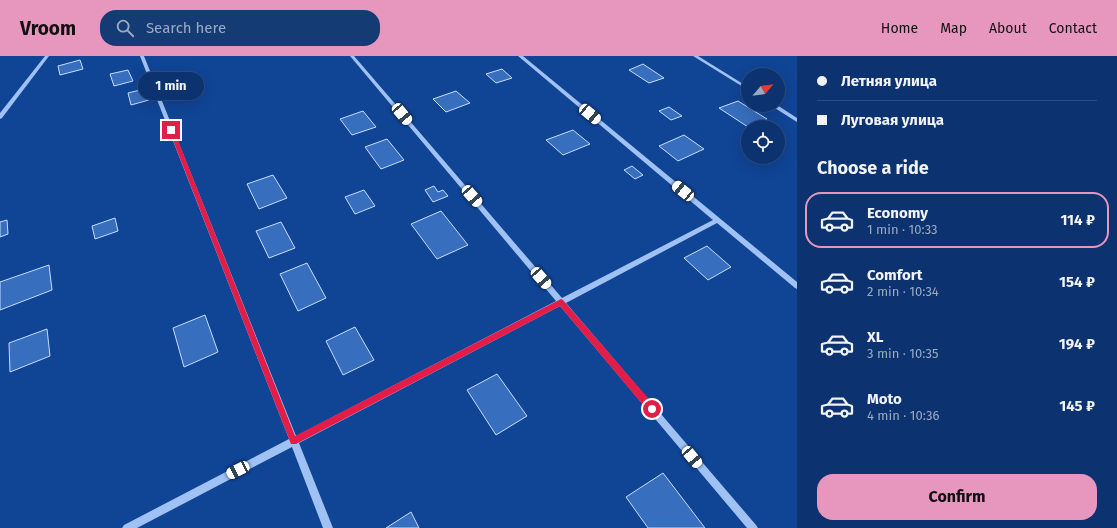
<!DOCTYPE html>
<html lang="en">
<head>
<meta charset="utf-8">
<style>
  :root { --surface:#0c3370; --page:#153b75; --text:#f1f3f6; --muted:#9aaac3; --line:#2c4e83; --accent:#e797bd }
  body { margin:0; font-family:"Fira Sans",sans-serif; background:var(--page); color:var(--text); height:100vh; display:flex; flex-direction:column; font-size:15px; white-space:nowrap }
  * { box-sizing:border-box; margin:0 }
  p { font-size:13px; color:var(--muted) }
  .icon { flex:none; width:22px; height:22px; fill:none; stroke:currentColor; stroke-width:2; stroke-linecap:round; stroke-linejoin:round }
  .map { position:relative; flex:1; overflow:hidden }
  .side { display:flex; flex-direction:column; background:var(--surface); width:320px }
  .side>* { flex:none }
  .guide { display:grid; align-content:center; height:88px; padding:0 20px; background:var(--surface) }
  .needle { width:26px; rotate:62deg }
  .controls { position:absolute; left:741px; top:12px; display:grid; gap:8px }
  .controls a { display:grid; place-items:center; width:44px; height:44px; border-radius:50%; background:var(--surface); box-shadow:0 4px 16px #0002,0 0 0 1px var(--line); font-size:20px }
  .end { position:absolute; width:18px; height:18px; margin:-9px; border:5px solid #e11d48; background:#fff; box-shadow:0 0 0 2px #fff }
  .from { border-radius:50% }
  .bubble { position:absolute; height:28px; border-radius:14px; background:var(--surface); box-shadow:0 4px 16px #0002,0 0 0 1px var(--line); font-size:13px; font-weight:700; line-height:28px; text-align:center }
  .car { position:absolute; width:12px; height:24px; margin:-12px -6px; border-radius:5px; box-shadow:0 0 3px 1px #0007; background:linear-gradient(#fff 24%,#345 0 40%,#fff 0 76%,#345 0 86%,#fff 0) }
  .guide b { display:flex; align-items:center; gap:14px; height:38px; font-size:15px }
  .guide b+b { border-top:1px solid var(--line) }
  .guide i { width:10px; height:10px; background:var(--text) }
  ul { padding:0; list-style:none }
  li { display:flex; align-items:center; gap:12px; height:56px; margin:0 8px 6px; padding:0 12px; border:2px solid transparent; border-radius:16px }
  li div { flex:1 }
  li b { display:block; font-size:15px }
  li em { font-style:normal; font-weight:700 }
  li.current { border-color:var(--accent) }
  li>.icon { width:36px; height:36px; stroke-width:1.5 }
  h2 { padding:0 20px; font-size:18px; line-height:48px }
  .primary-button { display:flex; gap:8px; margin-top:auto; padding:8px 20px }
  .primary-button a { flex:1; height:46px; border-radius:16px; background:var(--accent); color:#111; font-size:16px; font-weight:700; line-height:46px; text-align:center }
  header { display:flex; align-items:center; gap:24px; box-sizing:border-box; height:56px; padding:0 20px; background:var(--accent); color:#111 }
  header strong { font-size:19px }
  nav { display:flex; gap:22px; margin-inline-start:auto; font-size:14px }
  .search { width:280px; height:36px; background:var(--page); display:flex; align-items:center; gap:10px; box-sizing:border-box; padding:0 14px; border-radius:16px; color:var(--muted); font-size:15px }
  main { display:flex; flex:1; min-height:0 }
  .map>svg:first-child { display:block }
  .building { fill:#386ebe; stroke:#c7ddfe }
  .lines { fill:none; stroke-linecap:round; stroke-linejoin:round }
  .minor { fill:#9fc1f4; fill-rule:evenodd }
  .route { fill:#e11d48 }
</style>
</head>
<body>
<header>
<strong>Vroom</strong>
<div class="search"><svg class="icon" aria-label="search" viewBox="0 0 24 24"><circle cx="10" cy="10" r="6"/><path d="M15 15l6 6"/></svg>Search here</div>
<nav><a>Home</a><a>Map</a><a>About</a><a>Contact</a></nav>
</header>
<main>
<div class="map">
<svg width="797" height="472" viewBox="0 0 797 472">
  <rect width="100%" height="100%" fill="#104495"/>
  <!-- building -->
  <path class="building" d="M80,4L83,13L60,19L58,10Z
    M643,8L664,22L649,27L629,14Z
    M763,12L775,19H748Z
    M502,13L512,22L496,27L486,18Z
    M128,14L133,25L114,30L110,18Z
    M144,33L149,44L131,49L128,37Z
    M456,35L470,47L446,56L433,43Z
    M738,45L767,63L748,71L719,52Z
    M669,51L682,60L671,64L659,55Z
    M363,55L376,71L352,79L340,63Z
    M573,74L590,88L563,99L546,84Z
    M684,79L704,93L678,105L659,90Z
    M387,83L404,104L381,113L365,91Z
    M632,110L643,119L635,123L624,114Z
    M273,119L287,142L259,153L247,128Z
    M434,130L438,136L443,134L448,140L433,146L425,134Z
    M364,134L375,150L355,158L345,141Z
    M441,155L468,189L437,203L411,168Z
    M115,162L118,175L95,183L92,170Z
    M7,164L8,178L0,181V166Z
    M281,166L295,192L269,202L256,175Z
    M707,190L731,211L708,224L684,202Z
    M307,207L326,242L298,255L280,218Z
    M49,209L52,234L0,254V226Z
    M205,259L218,296L184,311L173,272Z
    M355,271L374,304L343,319L326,285Z
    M47,273L50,300L10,316L9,287Z
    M497,318L527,360L496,379L467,334Z
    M663,417L705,472H648L626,441Z
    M411,456L419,472H386Z"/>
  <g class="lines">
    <!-- minor -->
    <path class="minor" d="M45,0H49L2,62L0,63V57Z
      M140,0H144L296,380L556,245L350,0H354L562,242L713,164L518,0H523L797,226V233L795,232L717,167L566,247L756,469L758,472H747L560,250L299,387L333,472H323L292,391L137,472H122L124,469L289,383Z
      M693,0H698L748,31V34Z
      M770,49H777L797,62V66Z"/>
  </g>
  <!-- route -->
  <path class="route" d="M171,72L174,74L295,380L561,243L563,244L655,350V356H649L560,250L296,388H291L169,74Z"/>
</svg>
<div class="controls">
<a><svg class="needle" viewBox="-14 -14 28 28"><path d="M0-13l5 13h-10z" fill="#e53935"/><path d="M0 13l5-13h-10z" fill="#9aaac3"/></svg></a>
<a><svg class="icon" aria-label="locate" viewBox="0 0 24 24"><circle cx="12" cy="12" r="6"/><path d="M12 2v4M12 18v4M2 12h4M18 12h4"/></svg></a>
</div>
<i class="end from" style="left:652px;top:353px"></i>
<i class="end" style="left:171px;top:74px"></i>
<div class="bubble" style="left:138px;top:16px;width:66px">1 min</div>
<i class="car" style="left:402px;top:58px;rotate:140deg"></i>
<i class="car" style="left:590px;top:58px;rotate:130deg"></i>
<i class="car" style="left:683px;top:135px;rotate:309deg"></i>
<i class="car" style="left:472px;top:140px;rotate:139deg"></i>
<i class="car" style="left:541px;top:222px;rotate:139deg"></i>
<i class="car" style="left:692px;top:401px;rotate:140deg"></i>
<i class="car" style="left:238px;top:414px;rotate:243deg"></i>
</div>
<section class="side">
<div class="guide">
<b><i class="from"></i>Летняя улица</b>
<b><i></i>Луговая улица</b>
</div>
<h2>Choose a ride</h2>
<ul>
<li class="current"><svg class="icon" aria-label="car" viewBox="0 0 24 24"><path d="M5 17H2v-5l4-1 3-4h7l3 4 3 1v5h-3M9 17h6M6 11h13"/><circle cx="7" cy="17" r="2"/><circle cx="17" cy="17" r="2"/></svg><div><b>Economy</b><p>1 min · 10:33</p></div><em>114 ₽</em></li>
<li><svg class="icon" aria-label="car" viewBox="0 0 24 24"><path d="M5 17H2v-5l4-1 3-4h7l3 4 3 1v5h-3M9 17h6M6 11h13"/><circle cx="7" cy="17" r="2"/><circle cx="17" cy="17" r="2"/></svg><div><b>Comfort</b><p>2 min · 10:34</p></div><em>154 ₽</em></li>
<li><svg class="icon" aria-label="car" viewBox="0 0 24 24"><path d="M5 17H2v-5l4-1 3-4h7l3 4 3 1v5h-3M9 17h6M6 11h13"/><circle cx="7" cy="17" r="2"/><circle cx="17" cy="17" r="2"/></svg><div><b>XL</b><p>3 min · 10:35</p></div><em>194 ₽</em></li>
<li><svg class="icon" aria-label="car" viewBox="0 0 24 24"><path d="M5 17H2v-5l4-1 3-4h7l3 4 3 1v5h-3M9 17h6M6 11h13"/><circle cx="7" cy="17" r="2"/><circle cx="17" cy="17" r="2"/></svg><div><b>Moto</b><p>4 min · 10:36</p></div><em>145 ₽</em></li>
</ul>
<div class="primary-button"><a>Confirm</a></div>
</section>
</main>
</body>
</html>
